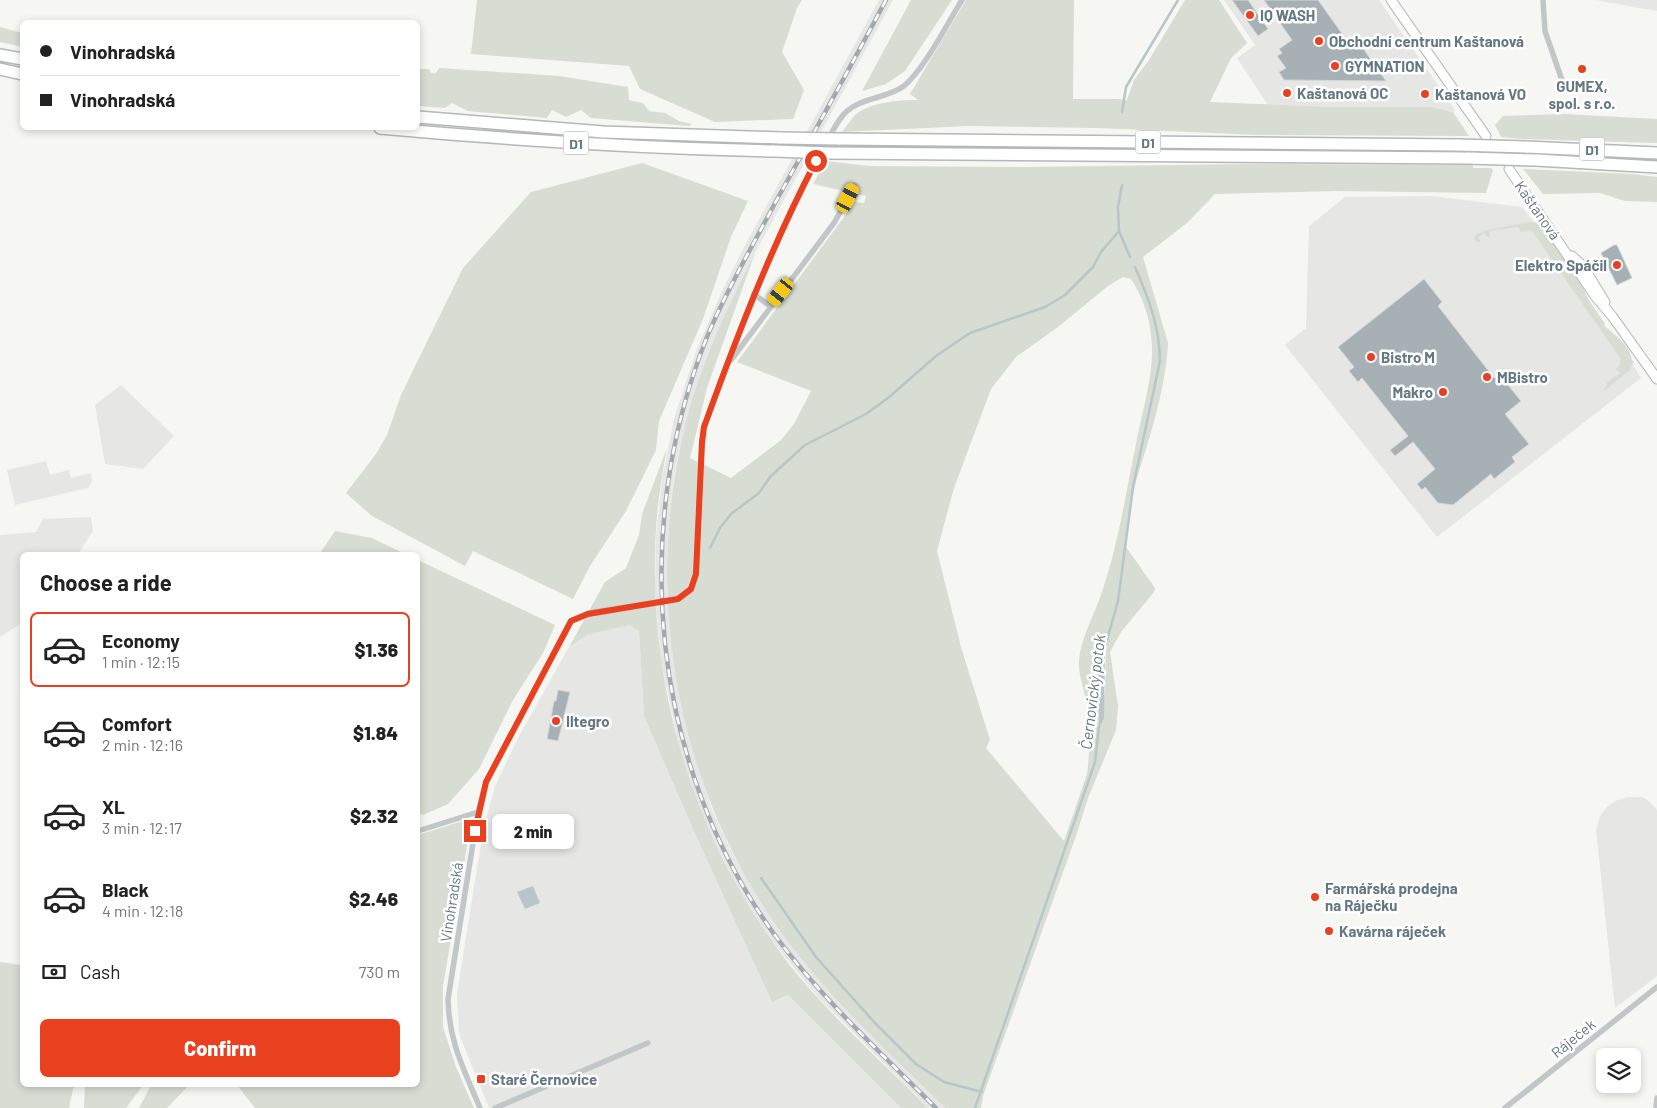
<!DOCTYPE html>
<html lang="en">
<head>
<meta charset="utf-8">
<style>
  :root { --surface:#fff; --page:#f6f6f6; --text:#222; --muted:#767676; --line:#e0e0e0; --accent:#e9411f }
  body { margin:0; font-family:Barlow,sans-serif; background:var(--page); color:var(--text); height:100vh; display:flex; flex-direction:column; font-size:19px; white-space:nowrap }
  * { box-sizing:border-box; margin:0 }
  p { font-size:16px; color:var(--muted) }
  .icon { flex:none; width:28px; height:28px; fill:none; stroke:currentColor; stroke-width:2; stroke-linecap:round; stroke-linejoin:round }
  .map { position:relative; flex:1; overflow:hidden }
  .details { position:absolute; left:20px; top:552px; width:400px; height:535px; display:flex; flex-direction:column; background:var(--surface); border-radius:8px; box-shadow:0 2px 8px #0003 }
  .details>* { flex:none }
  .banner { position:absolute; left:20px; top:20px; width:400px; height:110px; border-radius:8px; box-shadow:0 2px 8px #0003; display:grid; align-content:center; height:110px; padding:0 20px; background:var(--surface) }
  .tools { position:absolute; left:1596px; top:1048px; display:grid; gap:10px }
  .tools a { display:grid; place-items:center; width:45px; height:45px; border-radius:8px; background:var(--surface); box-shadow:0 2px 8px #0003; font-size:25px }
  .end { position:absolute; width:22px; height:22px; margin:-11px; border:6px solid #e9411f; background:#fff; box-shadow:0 0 0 2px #fff }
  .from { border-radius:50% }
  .bubble { position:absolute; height:35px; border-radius:8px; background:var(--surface); box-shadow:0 2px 8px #0003; font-size:16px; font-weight:800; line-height:35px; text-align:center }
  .car { position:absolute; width:15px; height:30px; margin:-15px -8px; border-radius:6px; box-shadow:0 0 4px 1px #0007; background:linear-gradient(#f5c518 24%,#345 0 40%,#f5c518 0 76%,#345 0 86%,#f5c518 0) }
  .banner b { display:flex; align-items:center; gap:18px; height:48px; font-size:19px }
  .banner b+b { border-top:1px solid var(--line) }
  .banner i { width:12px; height:12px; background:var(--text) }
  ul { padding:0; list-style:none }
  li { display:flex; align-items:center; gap:15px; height:75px; margin:0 10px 8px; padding:0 10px; border:2px solid transparent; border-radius:8px }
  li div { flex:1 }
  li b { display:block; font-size:19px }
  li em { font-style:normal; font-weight:800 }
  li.active { border-color:var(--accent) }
  li>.icon { width:45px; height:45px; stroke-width:1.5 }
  h2 { padding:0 20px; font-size:22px; line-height:60px }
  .pay { display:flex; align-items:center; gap:12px; height:55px; padding:0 20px; font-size:19px }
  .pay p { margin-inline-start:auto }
  .action { display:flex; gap:10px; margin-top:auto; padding:10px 20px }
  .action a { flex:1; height:58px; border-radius:8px; background:var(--accent); color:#fff; font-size:20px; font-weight:800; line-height:58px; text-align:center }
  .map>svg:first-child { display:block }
  .built { fill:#e6e7e5 }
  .green { fill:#d7ddd3; fill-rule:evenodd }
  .water { fill:#b8c6c9 }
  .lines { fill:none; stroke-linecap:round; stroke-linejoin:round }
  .stream { stroke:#b8c6c9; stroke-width:2.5 }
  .building { fill:#a7b1b5; stroke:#d7d7d5 }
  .secondary-casing { stroke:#b3b9bd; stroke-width:11 }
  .motorway-casing { stroke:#b4b8bb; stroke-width:14 }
  .minor { stroke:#c1c6c8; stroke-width:5.5 }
  .secondary { stroke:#fff; stroke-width:9 }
  .motorway { stroke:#fff; stroke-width:11 }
  .rail-casing { stroke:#a1a9ae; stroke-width:4.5 }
  .rail { stroke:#fff; stroke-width:2.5; stroke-dasharray:8; stroke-linecap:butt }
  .motorway-bridge-casing { stroke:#b4b8bb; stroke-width:14; stroke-linecap:butt }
  .motorway-bridge { stroke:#fff; stroke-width:11 }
  .route { stroke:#e9411f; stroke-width:6 }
  .poi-dot { fill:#e9411f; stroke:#fff; stroke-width:2 }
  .labels { text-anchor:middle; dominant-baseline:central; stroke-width:5; stroke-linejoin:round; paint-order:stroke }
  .shield { fill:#fff; stroke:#92a0a9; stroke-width:1 }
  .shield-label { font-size:14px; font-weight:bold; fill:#647884 }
  .poi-label { font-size:15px; font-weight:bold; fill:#647884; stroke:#fff; text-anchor:start }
  .street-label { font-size:15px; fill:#647884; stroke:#fff }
  .water-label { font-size:16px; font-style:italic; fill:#5f7a81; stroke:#fff }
</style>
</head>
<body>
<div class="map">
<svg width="1657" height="1108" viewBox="0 0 1657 1108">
  <rect width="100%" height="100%" fill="#f6f6f2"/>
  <!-- built -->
  <path class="built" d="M879,0H893L755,253L734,295L707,355L695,390L679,450L673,482L668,537L667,590L673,659L692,748L711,807L732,853L758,898L799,957L827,989L945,1108H928L818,997L767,935L735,883L700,811L680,751L661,661L655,590L656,537L662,480L674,419L696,351L723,289L744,247Z
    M1224,0H1379L1455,110L1453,112L1432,107H1333L1268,105L1237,58L1255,45Z
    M1596,0H1657V11L1628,6Z
    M1432,196L1522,207L1534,222L1539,223L1579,279L1588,299L1606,329L1608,328L1621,340L1630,353L1632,361H1634L1633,365L1641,378L1437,537L1285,345L1306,328L1309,226L1345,197Z
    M121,385L174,436L143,469L105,464L95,405Z
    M46,461L50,475L69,470L71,478L91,473L92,481L88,488L15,505L7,470Z
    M91,517L93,531L77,555H22V623L0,637V535L36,532L43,519Z
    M630,625L639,631L644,716L772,1002L788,995L901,1108H489L459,1034L457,993L483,831L495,786L519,736L569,647L587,635Z
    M1628,797H1642L1649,801L1657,810V976L1615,1008L1596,830L1600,816L1607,807L1615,801Z"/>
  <!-- green -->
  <path class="green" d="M477,0H802L797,8L782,52L804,90L793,119L715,122L640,89L629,66L471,54Z
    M911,0H952L905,71L886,84L862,91Z
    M966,0H1074L1073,99H1117L1127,100L1134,80L1149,60L1185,0H1219L1247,43L1231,58L1210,102L1333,107H1432L1453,112L1469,136L1259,135L1097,128L968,126L842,132C846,127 850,121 854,116C869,102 899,100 918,100L910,94Z
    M0,27L22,33V47L0,42Z
    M439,68L559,76L628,87L629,100L643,103L649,111L665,113L679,121L692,124L689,126L591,118L581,110L566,117L552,110L547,118L468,111L452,103L445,108L418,106V69H429L431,73H436Z
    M1564,114L1657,119V143L1520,139L1501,137L1495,125L1503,116Z
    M826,161L869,166L1026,167L1251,164L1473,165V168H1491L1493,170L1486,193L1336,191L1215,194L1187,223L1143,257L1168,343C1166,385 1152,431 1139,471C1131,495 1130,523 1126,547L1155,588L1154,592L1121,632L1110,652L1118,706L1116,730L1088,798L1076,836L983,1096L981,1108H945C887,1050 825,995 778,928C676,784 642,593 686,422C701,362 727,308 755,253L707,388L690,458L731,478L781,440L794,424L811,391L737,362L855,202L864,203L866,196L813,184ZM1123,277L1131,279C1142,296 1149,315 1151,335C1156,368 1142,411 1136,444C1126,493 1118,545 1102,592C1095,613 1084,632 1080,653C1076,671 1084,688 1087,705C1090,727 1090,752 1087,774L1064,841L986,748L990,740L961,647L937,551L954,488L991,389L1016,357L1058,327L1108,286ZM1106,647L1105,691L1099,728L1098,671Z
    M642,163L748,201L731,237L703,319L659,421L656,450L626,511L590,566L573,599L473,551L465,566L372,516L346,493L376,454L387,435L401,395L463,268L531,192Z
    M1523,169L1632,174L1657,177V202L1625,201L1600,193L1543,194Z
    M1529,222L1539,223L1579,279L1588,299L1605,324L1604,325C1613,336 1630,343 1632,361H1634L1630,370L1604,391L1607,383L1620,373L1616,369L1620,364V358L1532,231L1520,232L1519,227L1489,231L1490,237H1487L1484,233L1478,238L1481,242H1477L1474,239L1475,235L1487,230Z
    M667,448C663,470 659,493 657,515C644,675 690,837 789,964C830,1016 881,1061 928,1108H901L788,995L772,1002L694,831L644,716L639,631L630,625L587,635L569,647L605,582L626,568L639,535L642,514Z
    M335,531L372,538L407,555H319Z
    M418,560L555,625L543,653L513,700L479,769L448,804L423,815L418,813Z
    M463,821L470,829L443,986V1027L456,1067L474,1108H255L237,1085H418V835Z
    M0,962L22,965V1085H74L69,1108H0Z
    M85,1085H143L126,1108H84Z
    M151,1085H189L167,1108H139Z"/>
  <!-- water -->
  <path class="water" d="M1105,645L1104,718L1099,729L1098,671Z
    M533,886L540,903L525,909L517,892Z"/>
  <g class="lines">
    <!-- stream -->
    <path class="stream" d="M1122,112L1126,87L1178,0
      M1122,185L1118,207L1119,231L1130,257
      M710,548L720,528L731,514L759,493L770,477L805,445L866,414L888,398L936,356L970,333L1045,307L1065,295L1093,267L1101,252L1119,231
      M1105,647L1118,601L1133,487L1160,361C1160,327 1148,297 1135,267
      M761,878L816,957L875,1023L916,1064L944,1082L982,1092
      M975,1108L1095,762L1099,727"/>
  </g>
  <!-- building -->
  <path class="building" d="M1232,0H1248L1268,29L1258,36Z
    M1264,0H1318L1348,42L1355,37L1386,81L1284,80L1279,72L1286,68L1277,56L1282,53L1279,49L1292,40Z
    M1614,245H1617L1632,278L1617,285L1601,253Z
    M1424,279L1442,302L1438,306L1494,378L1499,374L1521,401L1505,414L1529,444L1512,457L1515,462L1494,479L1491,474L1453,505L1438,503L1425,487L1422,490L1417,484L1435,469L1413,442L1395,456L1390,450L1408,436L1362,378L1358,382L1349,371L1354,367L1338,347Z
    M558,690L570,692L558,741L547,739L554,701H556Z"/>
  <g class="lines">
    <defs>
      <path id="secondary" d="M1391,0L1486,136
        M1509,169L1595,296L1612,316L1657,379
        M1572,256L1583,266L1605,302"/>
      <path id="motorway" d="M0,55L22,59
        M0,69L22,74
        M418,117L603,132L781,138
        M380,128C511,140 642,148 774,151
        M838,139L1458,145
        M1526,147L1657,153
        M830,153L1468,158
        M1536,160L1657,167"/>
    </defs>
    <!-- secondary casing -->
    <use href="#secondary" class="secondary-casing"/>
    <!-- motorway casing -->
    <use href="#motorway" class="motorway-casing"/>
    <!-- minor -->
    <path class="minor" d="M1543,0L1545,31L1564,86
      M832,132C836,125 840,118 845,113C861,97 886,99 904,86C925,68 947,24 962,0
      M754,294L770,306
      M731,360L834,223L855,185
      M418,831L478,812
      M480,1108C464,1069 449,1043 448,999L478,812L486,782L571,621L588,613L678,599L691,589L696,574L702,442L704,427C737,336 772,247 816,161
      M495,1108L648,1043
      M1505,1108L1657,987
      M1656,1108L1657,1098"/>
    <!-- secondary -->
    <use href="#secondary" class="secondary"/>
    <!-- motorway -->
    <use href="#motorway" class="motorway"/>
    <defs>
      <path id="rail" d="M886,0C850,68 812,136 775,203C752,247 726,291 707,337C629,532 651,763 774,934C821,998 880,1052 936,1108"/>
    </defs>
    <!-- rail casing -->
    <use href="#rail" class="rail-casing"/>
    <!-- rail -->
    <use href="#rail" class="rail"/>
    <defs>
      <path id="motorway-bridge" d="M781,138L838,139
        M1458,145L1526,147
        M774,151L830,153
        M1468,158L1536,160"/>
    </defs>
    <!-- motorway-bridge casing -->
    <use href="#motorway-bridge" class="motorway-bridge-casing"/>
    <!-- motorway-bridge -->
    <use href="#motorway-bridge" class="motorway-bridge"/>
  </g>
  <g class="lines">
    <!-- route -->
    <path class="route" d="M475,831L486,782L571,621L588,614L678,599L691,589L696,574L702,442L704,427C737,336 771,247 816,161"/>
  </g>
  <!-- markers -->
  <g class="poi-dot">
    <circle cx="1250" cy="15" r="5"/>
    <circle cx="1319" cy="41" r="5"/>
    <circle cx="1335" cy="66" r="5"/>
    <circle cx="1582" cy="69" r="5"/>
    <circle cx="1287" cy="93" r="5"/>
    <circle cx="1425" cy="94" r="5"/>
    <circle cx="1617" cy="265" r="5"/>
    <circle cx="1371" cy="357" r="5"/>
    <circle cx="1487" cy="377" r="5"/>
    <circle cx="1443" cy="392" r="5"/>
    <circle cx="556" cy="721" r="5"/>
    <circle cx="1315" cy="897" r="5"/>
    <circle cx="1329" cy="931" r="5"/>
    <rect x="476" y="1074" width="10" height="10" rx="2.5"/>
  </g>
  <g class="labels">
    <!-- shield labels -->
    <g class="shield">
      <rect x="1135.5" y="130.5" width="25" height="23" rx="4"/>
      <rect x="563.5" y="131.5" width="25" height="23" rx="4"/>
      <rect x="1579.5" y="137.5" width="25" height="23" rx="4"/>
    </g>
    <g class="shield-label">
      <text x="1148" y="142">D1</text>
      <text x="576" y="143">D1</text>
      <text x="1592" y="149">D1</text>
    </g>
    <!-- poi labels -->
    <g class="poi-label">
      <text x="1260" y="15">IQ WASH</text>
      <text x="1329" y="41">Obchodní centrum Kaštanová</text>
      <text x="1345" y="66">GYMNATION</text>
      <text x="1582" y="86" text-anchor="middle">GUMEX,<tspan x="1582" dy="17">spol. s r.o.</tspan></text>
      <text x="1297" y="93">Kaštanová OC</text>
      <text x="1435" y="94">Kaštanová VO</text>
      <text x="1607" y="265" text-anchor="end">Elektro Spáčil</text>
      <text x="1381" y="357">Bistro M</text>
      <text x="1497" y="377">MBistro</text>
      <text x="1433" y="392" text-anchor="end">Makro</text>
      <text x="566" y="721">Iltegro</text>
      <text x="1325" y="888">Farmářská prodejna<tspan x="1325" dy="17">na Ráječku</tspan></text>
      <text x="1339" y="931">Kavárna ráječek</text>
      <text x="491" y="1079">Staré Černovice</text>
    </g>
    <!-- street labels -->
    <g class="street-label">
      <text transform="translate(1538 210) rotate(55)">Kaštanová</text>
      <text transform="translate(451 902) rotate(-81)">Vinohradská</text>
      <text transform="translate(1573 1038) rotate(-39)">Ráječek</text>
    </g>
    <!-- water labels -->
    <g class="water-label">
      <text transform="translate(1092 692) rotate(-83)">Černovický potok</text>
    </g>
  </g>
</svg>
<div class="tools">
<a><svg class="icon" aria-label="layers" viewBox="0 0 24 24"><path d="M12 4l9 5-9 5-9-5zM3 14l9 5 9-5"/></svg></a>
</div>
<i class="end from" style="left:816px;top:161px"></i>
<i class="end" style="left:475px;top:831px"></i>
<div class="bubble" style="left:492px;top:814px;width:82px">2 min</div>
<i class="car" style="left:848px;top:198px;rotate:28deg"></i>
<i class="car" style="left:781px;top:292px;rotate:218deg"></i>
<div class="banner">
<b><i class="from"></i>Vinohradská</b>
<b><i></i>Vinohradská</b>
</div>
<section class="details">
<h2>Choose a ride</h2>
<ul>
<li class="active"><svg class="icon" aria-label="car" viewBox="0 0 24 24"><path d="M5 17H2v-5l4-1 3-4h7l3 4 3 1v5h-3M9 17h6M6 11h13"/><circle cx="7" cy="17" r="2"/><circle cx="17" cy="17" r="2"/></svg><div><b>Economy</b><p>1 min · 12:15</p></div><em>$1.36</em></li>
<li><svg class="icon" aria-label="car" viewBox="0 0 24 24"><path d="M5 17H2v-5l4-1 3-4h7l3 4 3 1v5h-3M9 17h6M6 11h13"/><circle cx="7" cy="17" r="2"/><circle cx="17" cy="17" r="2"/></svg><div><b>Comfort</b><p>2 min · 12:16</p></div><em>$1.84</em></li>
<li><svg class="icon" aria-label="car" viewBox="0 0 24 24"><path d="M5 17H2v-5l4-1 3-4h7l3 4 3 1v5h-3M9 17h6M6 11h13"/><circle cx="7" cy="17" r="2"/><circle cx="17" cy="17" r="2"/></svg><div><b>XL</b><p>3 min · 12:17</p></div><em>$2.32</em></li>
<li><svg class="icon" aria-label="car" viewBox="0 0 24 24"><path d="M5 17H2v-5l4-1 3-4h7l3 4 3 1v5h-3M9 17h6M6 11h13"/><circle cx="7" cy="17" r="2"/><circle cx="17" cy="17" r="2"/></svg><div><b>Black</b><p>4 min · 12:18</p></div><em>$2.46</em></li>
</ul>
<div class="pay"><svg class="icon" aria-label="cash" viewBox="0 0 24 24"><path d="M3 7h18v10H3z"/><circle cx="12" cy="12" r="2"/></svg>Cash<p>730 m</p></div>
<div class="action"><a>Confirm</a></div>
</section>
</div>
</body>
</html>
